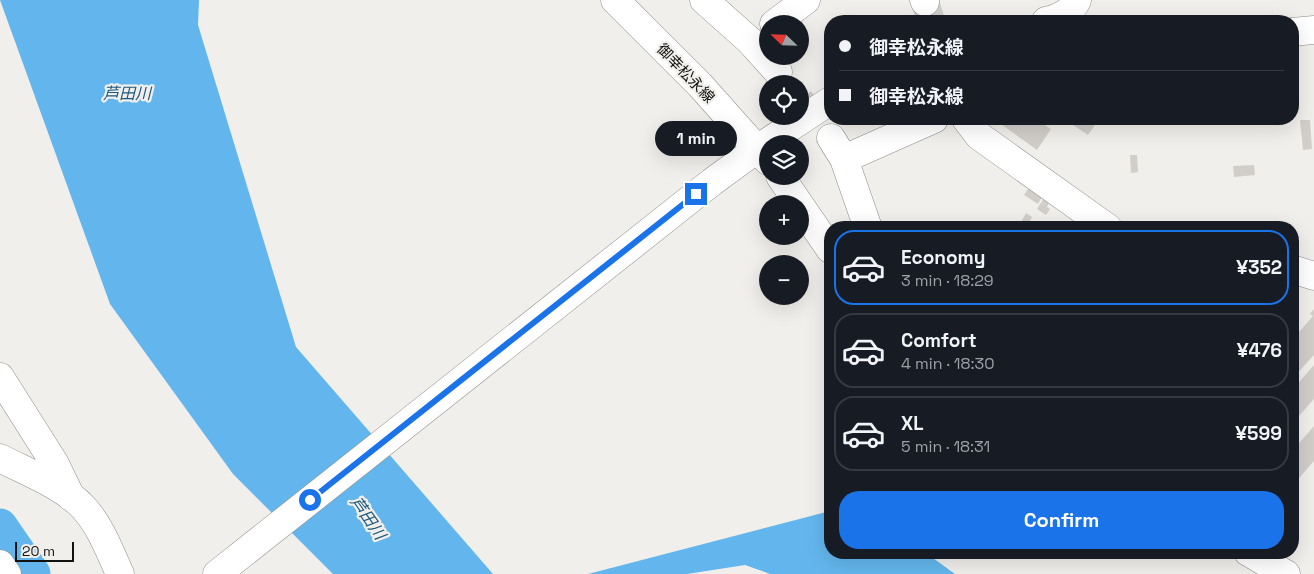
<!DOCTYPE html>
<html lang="en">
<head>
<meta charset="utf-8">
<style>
  :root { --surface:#171b24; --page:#20242c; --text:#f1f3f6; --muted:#9ea1a6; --line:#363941; --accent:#1a73e8 }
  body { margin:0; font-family:"Space Grotesk","Noto Sans JP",sans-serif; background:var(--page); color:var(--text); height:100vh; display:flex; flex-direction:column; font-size:19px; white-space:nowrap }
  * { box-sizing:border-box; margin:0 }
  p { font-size:16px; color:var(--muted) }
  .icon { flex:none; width:28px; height:28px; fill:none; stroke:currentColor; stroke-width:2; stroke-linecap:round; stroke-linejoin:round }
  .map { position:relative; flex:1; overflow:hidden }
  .side { position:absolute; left:824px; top:221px; width:475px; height:338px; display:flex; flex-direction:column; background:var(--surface); border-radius:20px; box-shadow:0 5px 20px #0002 }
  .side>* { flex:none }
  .top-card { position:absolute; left:824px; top:15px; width:475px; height:110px; border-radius:20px; box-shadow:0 5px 20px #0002; display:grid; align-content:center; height:110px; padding:0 15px; background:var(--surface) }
  .needle { width:32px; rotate:293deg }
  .tools { position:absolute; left:759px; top:15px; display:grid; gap:10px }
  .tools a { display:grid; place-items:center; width:50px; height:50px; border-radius:50%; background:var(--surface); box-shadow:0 5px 20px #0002; font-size:25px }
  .scale { position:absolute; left:15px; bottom:12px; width:59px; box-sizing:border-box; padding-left:5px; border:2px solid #11110f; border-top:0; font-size:14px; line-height:18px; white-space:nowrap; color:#11110f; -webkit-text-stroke:4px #f1efeb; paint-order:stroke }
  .end { position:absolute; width:22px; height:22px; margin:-11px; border:6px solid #1a73e8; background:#fff; box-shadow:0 0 0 2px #fff }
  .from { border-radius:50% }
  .bubble { position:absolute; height:35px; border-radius:18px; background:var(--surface); box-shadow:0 5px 20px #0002; font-size:16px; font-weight:700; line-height:35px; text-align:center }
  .top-card b { display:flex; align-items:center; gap:18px; height:48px; font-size:19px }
  .top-card b+b { border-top:1px solid var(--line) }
  .top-card i { width:12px; height:12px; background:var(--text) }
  ul { padding:9px 0 0; list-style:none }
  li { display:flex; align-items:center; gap:15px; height:75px; margin:0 10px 8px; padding:0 5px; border:2px solid var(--line); border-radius:20px }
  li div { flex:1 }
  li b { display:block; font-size:19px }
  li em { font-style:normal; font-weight:700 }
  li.current { border-color:var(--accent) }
  li>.icon { width:45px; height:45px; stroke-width:1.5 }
  .button { display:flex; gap:10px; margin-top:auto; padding:10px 15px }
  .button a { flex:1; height:58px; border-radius:20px; background:var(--accent); color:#fff; font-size:20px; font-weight:700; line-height:58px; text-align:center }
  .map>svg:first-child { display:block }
  .water { fill:#63b6ed }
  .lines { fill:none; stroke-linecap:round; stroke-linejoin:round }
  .river { stroke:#63b6ed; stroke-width:35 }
  .building { fill:#d1ceca }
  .minor-tunnel { stroke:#cfceca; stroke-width:28; stroke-dasharray:28 14; stroke-linecap:butt }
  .minor-casing { stroke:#8f8d89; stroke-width:29 }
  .major-casing { stroke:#8f8d89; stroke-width:29 }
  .minor { stroke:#fff; stroke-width:28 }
  .major { stroke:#fff; stroke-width:28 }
  .route { stroke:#1a73e8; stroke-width:6 }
  .labels { text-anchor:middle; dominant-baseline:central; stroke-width:4.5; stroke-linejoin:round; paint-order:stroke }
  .street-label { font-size:15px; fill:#11110f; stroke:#f1efeb }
  .water-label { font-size:16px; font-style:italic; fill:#1c597e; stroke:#f1efeb }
</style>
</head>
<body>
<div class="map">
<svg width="1314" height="574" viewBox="0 0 1314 574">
  <rect width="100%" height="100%" fill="#f1efeb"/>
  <!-- water -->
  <path class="water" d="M0,0H199L198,25L296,347L493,574H333L233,474L110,304Z
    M830,511V552L926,553L955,574H770L745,565L687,574H588Z"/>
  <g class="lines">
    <!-- river -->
    <path class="river" d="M0,526L33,574"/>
  </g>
  <!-- building -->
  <path class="building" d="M1000,119H1036L1051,129L1037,150L998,122Z
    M1064,119H1099L1088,135Z
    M1300,120H1310L1312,149L1303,150Z
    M1130,155H1137L1138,172L1131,173Z
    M1254,165L1255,175L1234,177L1233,166Z
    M1030,186L1043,195L1038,204L1024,195Z
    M1044,198L1050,201L1047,207L1050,209L1046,215L1037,209Z
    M1026,213L1032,217L1026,228L1020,224Z
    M1314,309V355L1292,379V340L1313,316L1310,314Z
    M1314,365V399L1292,424V390Z
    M1314,426V461L1292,486V451Z"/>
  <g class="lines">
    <!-- minor-tunnel -->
    <path class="minor-tunnel" d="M925,2L931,21
      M800,100L831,138"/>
    <defs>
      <path id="minor" d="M704,0L750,41L778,72
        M924,0L925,2
        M1046,21C1059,18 1072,12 1077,0
        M774,24L806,0
        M1292,32L1314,30
        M966,119L979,136L1108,228
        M831,138L844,159L868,228
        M844,159L934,119
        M768,161L757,149L830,101
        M780,176L830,249
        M1292,269L1314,276
        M0,377L55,464L71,497
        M0,458C27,472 62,485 83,507C100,525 110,552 120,574
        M1248,552L1286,574
        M0,564L7,574"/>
      <path id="major" d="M217,574L712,182L757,149L700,85L615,0"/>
    </defs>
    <!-- minor casing -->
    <use href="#minor" class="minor-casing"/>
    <!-- major casing -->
    <use href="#major" class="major-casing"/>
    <!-- minor -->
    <use href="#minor" class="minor"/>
    <!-- major -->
    <use href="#major" class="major"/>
  </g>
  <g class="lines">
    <!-- route -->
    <path class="route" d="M310,500L696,194"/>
  </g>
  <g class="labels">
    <!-- street labels -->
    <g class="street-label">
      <text transform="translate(686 73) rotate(46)">御幸松永線</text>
    </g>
    <!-- water labels -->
    <g class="water-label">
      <text x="127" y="93">芦田川</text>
      <text transform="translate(368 518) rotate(55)">芦田川</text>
    </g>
  </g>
</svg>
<div class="tools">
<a><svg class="needle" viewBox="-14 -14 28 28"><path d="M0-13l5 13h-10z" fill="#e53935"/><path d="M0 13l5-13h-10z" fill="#9ea1a6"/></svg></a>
<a><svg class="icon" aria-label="locate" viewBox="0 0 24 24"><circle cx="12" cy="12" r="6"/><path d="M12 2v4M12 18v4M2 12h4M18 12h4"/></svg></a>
<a><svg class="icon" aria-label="layers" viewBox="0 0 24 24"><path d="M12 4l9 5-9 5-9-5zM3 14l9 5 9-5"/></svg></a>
<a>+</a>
<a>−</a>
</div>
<div class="scale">20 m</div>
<i class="end from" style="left:310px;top:500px"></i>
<i class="end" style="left:696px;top:194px"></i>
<div class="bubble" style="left:655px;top:121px;width:82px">1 min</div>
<div class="top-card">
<b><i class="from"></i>御幸松永線</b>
<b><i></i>御幸松永線</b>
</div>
<section class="side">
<ul>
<li class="current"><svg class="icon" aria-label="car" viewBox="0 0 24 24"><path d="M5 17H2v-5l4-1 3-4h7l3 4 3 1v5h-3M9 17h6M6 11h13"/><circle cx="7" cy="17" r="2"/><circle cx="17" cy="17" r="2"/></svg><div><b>Economy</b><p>3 min · 18:29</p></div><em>¥352</em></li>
<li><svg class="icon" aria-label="car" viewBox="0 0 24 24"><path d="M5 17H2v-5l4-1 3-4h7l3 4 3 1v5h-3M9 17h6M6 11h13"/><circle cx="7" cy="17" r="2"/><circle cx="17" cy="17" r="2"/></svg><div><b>Comfort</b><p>4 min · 18:30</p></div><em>¥476</em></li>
<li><svg class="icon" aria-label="car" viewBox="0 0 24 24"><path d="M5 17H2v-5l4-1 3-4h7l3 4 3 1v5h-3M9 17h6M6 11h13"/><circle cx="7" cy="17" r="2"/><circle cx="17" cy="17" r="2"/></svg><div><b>XL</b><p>5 min · 18:31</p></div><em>¥599</em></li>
</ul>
<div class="button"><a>Confirm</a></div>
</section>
</div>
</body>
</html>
